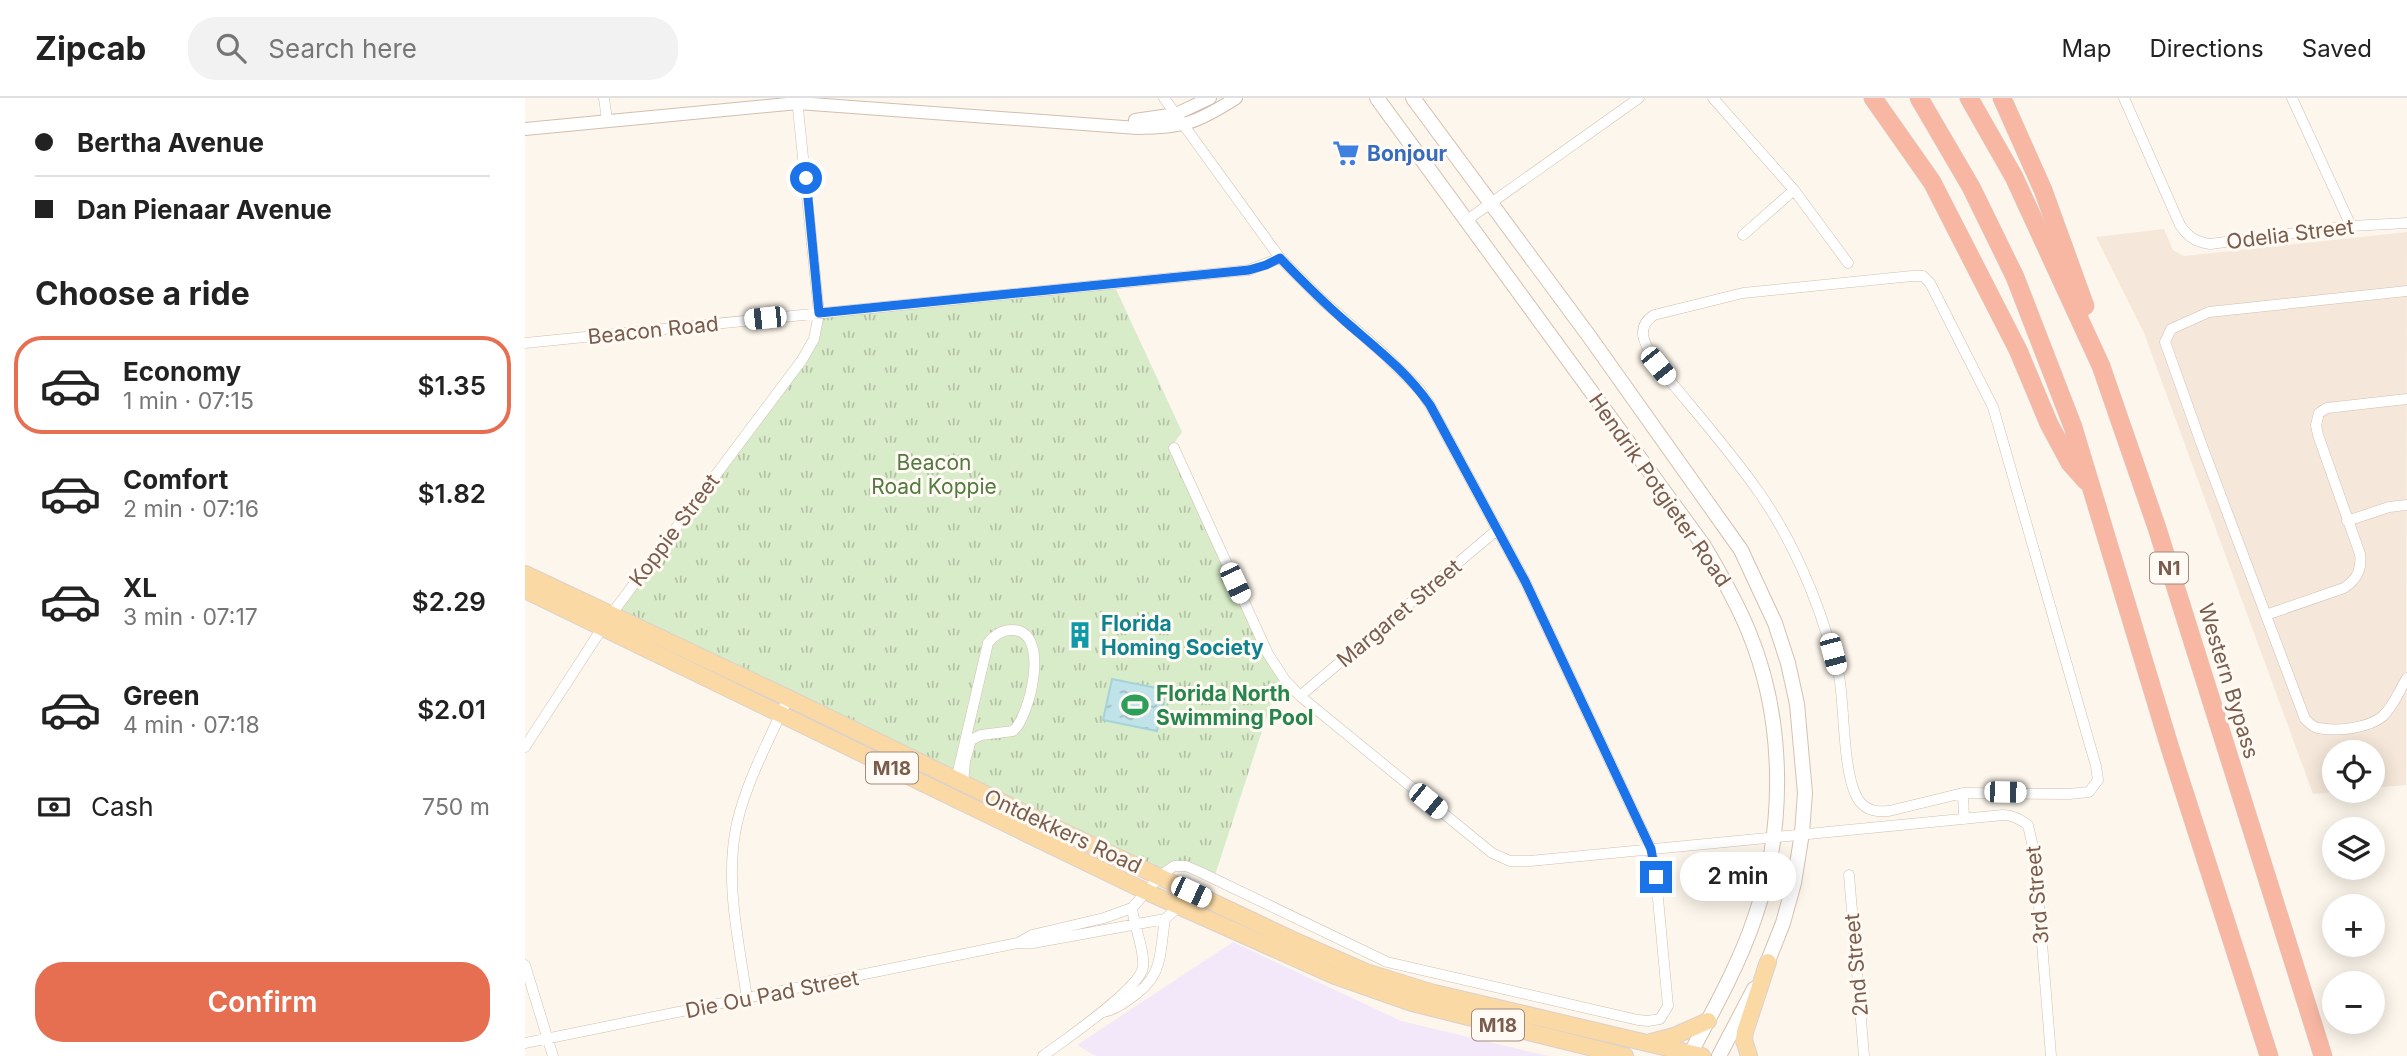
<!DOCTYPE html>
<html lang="en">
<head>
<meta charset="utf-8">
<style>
  :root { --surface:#fff; --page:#f2f2f2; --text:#222; --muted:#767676; --line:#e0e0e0; --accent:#e76f51 }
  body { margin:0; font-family:Inter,sans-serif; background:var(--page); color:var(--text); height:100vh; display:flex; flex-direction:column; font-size:26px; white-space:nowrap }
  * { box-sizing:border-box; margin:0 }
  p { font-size:23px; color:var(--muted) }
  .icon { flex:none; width:38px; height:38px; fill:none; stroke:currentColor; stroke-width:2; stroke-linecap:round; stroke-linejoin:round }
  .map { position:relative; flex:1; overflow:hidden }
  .sheet { display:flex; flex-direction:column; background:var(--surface); width:525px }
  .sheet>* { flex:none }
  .hud { display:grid; align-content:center; height:154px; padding:0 35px; background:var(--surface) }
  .fabs { position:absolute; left:1797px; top:642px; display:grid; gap:14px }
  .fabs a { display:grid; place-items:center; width:63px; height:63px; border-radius:50%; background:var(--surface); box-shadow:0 4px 18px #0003; font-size:35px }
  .end { position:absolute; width:32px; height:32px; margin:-16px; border:9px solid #1a73e8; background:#fff; box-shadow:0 0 0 4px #fff }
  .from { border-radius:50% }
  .bubble { position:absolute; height:49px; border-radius:24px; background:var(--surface); box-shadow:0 4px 18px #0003; font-size:23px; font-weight:600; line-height:49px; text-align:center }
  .car { position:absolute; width:21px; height:42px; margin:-21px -10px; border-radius:9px; box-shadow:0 0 5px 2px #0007; background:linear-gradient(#fff 24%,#345 0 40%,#fff 0 76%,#345 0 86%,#fff 0) }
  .hud b { display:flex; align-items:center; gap:24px; height:66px; font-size:26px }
  .hud b+b { border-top:2px solid var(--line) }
  .hud i { width:18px; height:18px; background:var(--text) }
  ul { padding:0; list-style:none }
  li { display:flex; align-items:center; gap:21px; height:98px; margin:0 14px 10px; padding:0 21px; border:4px solid transparent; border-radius:28px }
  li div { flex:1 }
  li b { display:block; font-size:26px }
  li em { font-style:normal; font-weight:600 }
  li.active { border-color:var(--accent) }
  li>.icon { width:63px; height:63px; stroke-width:1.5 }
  h2 { padding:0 35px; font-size:32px; line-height:84px }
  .pay { display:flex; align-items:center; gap:18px; height:77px; padding:0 35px; font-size:26px }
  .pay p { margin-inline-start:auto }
  .cta { display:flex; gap:14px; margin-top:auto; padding:14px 35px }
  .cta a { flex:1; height:80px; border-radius:28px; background:var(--accent); color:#fff; font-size:28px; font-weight:600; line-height:80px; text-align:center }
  header { display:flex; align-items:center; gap:42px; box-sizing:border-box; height:98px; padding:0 35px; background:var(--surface); border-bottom:2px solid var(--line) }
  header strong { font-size:33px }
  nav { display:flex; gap:38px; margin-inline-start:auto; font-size:24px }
  .search { width:490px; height:63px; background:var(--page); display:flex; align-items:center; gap:18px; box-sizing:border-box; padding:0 24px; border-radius:28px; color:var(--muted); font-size:26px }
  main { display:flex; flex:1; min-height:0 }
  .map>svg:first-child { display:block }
  .residential { fill:#f5e8da }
  .education { fill:#f3e8fa }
  .park { fill:url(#park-tufts) }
  .water { fill:url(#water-ripples); stroke:#a5d3da; stroke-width:2 }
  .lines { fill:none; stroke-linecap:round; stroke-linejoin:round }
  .minor-casing { stroke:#d1beb0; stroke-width:11 }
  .tertiary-casing { stroke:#d1beb0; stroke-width:14 }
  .secondary-casing { stroke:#d6c0b0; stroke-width:16 }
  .primary-casing { stroke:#dad1cd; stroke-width:18 }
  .motorway-casing { stroke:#dad1cd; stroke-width:19 }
  .minor { stroke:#fff; stroke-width:10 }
  .tertiary { stroke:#fff; stroke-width:12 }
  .secondary { stroke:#fff; stroke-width:14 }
  .primary { stroke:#fbd9a5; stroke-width:16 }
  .motorway { stroke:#f7b7a3; stroke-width:18 }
  .route { stroke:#1a73e8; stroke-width:9 }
  .labels { text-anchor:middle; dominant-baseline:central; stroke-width:6; stroke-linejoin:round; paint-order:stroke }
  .shield { fill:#fffaf3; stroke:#a28b7f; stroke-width:2 }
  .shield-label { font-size:19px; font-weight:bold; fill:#7a5c4d }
  .shop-label { font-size:21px; font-weight:bold; fill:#366cbe; stroke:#fffaf3; text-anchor:start }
  .street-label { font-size:21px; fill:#7a5c4d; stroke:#fffaf3 }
  .park-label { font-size:21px; fill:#537a41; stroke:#fffaf3 }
  .culture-label { font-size:21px; font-weight:bold; fill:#0d838f; stroke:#fffaf3; text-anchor:start }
  .leisure-label { font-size:21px; font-weight:bold; fill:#27864d; stroke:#fffaf3; text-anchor:start }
</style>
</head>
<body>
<header>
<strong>Zipcab</strong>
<div class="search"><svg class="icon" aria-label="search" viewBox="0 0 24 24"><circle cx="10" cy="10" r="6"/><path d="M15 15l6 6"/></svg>Search here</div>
<nav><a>Map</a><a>Directions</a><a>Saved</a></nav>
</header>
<main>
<section class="sheet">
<div class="hud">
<b><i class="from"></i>Bertha Avenue</b>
<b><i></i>Dan Pienaar Avenue</b>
</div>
<h2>Choose a ride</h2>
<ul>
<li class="active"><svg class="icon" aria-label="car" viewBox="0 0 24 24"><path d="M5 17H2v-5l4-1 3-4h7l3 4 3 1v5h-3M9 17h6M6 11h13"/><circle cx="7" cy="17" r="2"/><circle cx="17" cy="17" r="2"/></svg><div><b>Economy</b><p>1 min · 07:15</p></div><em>$1.35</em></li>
<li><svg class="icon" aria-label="car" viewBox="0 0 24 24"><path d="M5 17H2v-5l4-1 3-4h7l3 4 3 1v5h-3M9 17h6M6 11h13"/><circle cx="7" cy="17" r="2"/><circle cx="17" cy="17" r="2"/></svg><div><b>Comfort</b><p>2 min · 07:16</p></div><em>$1.82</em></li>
<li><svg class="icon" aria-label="car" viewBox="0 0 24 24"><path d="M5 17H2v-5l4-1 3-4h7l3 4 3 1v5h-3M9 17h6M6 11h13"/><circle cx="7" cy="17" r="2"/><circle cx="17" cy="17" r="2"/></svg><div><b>XL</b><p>3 min · 07:17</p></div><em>$2.29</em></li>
<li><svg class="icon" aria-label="car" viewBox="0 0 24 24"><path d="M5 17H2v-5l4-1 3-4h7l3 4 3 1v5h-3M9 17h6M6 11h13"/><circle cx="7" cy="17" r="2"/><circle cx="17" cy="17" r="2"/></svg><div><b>Green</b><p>4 min · 07:18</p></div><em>$2.01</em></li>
</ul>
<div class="pay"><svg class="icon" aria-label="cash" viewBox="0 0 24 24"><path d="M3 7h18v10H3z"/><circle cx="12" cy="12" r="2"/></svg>Cash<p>750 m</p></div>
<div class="cta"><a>Confirm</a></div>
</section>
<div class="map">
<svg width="1882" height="958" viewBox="0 0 1882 958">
  <defs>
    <pattern id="park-tufts" width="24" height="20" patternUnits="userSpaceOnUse" patternTransform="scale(1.75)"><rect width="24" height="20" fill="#d8ecc9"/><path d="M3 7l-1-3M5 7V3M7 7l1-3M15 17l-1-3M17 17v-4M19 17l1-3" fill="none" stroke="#b4c2a5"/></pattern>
    <pattern id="water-ripples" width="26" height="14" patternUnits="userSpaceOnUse" patternTransform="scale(1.75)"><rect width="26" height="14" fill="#bfe3e8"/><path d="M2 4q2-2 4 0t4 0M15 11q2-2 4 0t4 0" fill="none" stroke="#a0bbbe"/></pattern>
  </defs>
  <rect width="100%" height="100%" fill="#fdf6ec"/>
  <!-- residential -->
  <path class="residential" d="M1639,131L1648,152L1659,158L1882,134L1881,687L1848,690V654H1810V693H1819L1788,696L1619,235L1571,139Z"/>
  <!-- education -->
  <path class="education" d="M708,844L876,923L1023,958H571L552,947Z"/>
  <!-- park -->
  <path class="park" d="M590,189L657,334L645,351L740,558L754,581L690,777C668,767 659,757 636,772L93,515L282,263L297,219Z"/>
  <!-- water -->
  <path class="water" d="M587,581L641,592L632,633L578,622Z"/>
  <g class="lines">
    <defs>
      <path id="minor" d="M79,0L82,22
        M1188,0L1269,92L1323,165
        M1599,0L1655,127C1663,139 1671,144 1685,146L1826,128L1882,125
        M1767,0L1826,128
        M942,122L1114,0
        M1218,137L1269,92
        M1387,178H1398L1405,185L1468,309L1571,668L1573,682L1564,694L1544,696L1438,695L1364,713C1352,714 1343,713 1335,704C1317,681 1320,608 1314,578C1313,571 1310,564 1308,558C1293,501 1267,441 1233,393C1203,350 1166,309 1133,268C1123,251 1107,231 1129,217L1218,195Z
        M1882,193L1684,214L1646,231L1640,244L1676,345L1780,621C1784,625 1788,629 1793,630C1812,634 1844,630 1858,618C1869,607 1874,593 1882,580
        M0,245L724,172L755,160
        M649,350L743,556L760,582L775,598L967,755L985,763H1005L1478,717C1488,717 1494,721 1503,727L1510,758L1526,958
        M1822,423L1864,409L1882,407
        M1741,517L1819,490C1832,481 1837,472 1835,456L1793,337L1791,327L1794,315L1802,310L1882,301
        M775,598L973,431
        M0,649L85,518L277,262L289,241L294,215L272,1
        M431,682L463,545C468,538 477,532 486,532C527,530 505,619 488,633L456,637L446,642L440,663L438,686
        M1438,695L1439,721
        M1324,777L1339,958
        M493,845L507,837L579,820L607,810L635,778L649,768H661L675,774L862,864L1113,922L1123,923L1135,921L1143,908L1131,779L1126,751L1000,483L905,307L895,292L858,255L797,202L755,160L639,0
        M0,867L28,958
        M222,901C214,843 199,783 212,725C222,682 245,640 263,600
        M578,914C588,912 595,908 603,902C639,879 634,859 640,821
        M0,945L493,845H508L640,821L657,806
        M518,958C538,943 615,891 618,869C620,853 609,828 607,810"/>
      <path id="tertiary" d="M610,22L651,16L685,0
        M0,31L273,5L612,30C658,30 672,25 711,0"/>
      <path id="secondary" d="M852,0L1179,448C1195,475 1211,503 1223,532C1260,620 1261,729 1230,819C1214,867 1188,913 1164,958
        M888,0L1064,238L1216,452L1250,525L1263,565L1272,606L1280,695L1277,735L1269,785L1258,825L1239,873
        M1194,958L1229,891"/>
      <path id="primary" d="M0,476L263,600L514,722L768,842L841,874L905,894L1177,958
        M0,492L620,793L810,878L887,905L1100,958
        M1126,944L1149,938L1183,923
        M1224,958L1219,942L1220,934L1243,864"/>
      <path id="motorway" d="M1348,0L1407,84L1493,252L1524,326L1545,365L1561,383
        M1394,0L1446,89L1490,179L1548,329L1645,650L1744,958
        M1444,0L1489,79L1576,268L1632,430L1798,958
        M1477,0L1518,92L1560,208"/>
    </defs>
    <!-- minor casing -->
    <use href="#minor" class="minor-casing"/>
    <!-- tertiary casing -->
    <use href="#tertiary" class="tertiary-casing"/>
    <!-- secondary casing -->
    <use href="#secondary" class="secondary-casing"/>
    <!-- primary casing -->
    <use href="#primary" class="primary-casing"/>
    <!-- motorway casing -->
    <use href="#motorway" class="motorway-casing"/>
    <!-- minor -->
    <use href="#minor" class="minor"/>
    <!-- tertiary -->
    <use href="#tertiary" class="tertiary"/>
    <!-- secondary -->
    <use href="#secondary" class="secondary"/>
    <!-- primary -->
    <use href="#primary" class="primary"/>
    <!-- motorway -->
    <use href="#motorway" class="motorway"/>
  </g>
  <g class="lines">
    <!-- route -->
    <path class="route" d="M281,80L294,215L724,172L741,167L755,160C776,182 798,204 821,224C851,250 882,274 905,307L1000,483L1126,751L1131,779"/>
  </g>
  <!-- icons -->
  <defs>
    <symbol id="supermarket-bare" viewBox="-9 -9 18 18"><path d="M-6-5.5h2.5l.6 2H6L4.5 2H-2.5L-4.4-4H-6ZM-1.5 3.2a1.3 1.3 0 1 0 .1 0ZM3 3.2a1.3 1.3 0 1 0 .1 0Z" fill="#3f7fe0" stroke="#fffaf3" stroke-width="2.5" paint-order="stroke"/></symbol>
    <symbol id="building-bare" viewBox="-9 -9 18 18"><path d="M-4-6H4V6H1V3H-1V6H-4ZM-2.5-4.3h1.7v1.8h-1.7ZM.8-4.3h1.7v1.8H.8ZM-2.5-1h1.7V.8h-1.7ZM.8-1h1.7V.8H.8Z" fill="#0f9aa8" stroke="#fffaf3" stroke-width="2.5" paint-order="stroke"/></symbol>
    <symbol id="stadium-bare" viewBox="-9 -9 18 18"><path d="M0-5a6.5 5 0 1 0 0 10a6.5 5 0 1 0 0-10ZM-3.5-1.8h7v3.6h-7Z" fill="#2e9e5b" stroke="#fffaf3" stroke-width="2.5" paint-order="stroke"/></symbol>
  </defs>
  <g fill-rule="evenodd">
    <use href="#supermarket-bare" x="802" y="36" width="38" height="38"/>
    <use href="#building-bare" x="536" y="518" width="38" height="38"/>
    <use href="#stadium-bare" x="591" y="588" width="38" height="38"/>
  </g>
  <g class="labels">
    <!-- shield labels -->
    <g class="shield">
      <rect x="1625" y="454.5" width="38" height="31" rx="5"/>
      <rect x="341" y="654.5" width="52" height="31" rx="5"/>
      <rect x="947" y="911.5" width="52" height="31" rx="5"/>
    </g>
    <g class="shield-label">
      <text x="1644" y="470">N1</text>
      <text x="367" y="670">M18</text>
      <text x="973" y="927">M18</text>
    </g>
    <!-- shop labels -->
    <g class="shop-label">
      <text x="842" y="55">Bonjour</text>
    </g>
    <!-- street labels -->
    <g class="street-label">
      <text transform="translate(1765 136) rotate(-7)">Odelia Street</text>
      <text transform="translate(128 232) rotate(-6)">Beacon Road</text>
      <text transform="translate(1135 392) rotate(55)">Hendrik Potgieter Road</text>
      <text transform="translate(149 432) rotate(-53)">Koppie Street</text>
      <text transform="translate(874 515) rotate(-40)">Margaret Street</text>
      <text transform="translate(1704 583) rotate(73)">Western Bypass</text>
      <text transform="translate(538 733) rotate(25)">Ontdekkers Road</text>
      <text transform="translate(1512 797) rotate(-95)">3rd Street</text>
      <text transform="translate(1331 867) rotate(-95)">2nd Street</text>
      <text transform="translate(247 896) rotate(-11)">Die Ou Pad Street</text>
    </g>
    <!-- park labels -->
    <g class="park-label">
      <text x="409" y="364">Beacon<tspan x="409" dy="24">Road Koppie</tspan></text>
    </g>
    <!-- culture labels -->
    <g class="culture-label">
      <text x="576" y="525">Florida<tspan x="576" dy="24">Homing Society</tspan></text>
    </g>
    <!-- leisure labels -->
    <g class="leisure-label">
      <text x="631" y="595">Florida North<tspan x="631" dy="24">Swimming Pool</tspan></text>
    </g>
  </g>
</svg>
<div class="fabs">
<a><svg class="icon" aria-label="locate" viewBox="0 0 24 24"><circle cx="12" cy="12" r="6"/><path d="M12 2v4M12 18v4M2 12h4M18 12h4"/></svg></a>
<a><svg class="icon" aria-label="layers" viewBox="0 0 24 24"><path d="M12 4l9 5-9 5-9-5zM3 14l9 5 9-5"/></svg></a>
<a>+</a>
<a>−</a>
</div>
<i class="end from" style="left:281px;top:80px"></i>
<i class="end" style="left:1131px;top:779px"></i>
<div class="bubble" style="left:1155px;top:754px;width:116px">2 min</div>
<i class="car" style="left:240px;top:220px;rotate:264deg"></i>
<i class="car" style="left:1133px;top:268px;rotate:141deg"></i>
<i class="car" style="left:710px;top:485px;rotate:155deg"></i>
<i class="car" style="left:1308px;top:556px;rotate:165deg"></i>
<i class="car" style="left:1480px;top:694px;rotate:91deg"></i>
<i class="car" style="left:903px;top:703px;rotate:129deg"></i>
<i class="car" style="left:666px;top:794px;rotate:115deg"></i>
</div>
</main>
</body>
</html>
